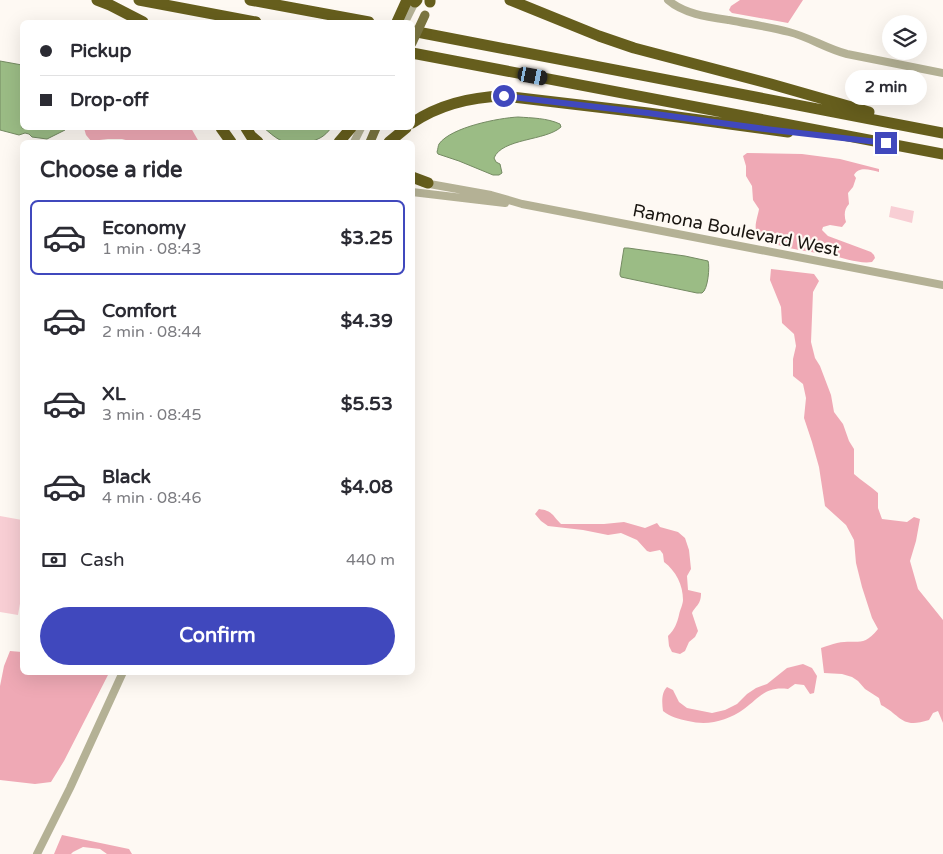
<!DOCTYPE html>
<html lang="en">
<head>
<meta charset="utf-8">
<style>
  :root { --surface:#fff; --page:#f7f7f7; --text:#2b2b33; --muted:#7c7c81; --line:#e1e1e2; --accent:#4048bd }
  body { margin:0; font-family:"Varela Round",sans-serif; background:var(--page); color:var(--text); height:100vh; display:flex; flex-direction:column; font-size:19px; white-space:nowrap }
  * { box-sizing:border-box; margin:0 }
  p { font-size:16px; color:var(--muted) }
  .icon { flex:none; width:28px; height:28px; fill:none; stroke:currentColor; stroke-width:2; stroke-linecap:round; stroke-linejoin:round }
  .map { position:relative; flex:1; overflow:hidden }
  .sheet { position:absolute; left:20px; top:140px; width:395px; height:535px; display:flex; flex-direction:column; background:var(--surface); border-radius:8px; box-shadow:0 5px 20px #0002 }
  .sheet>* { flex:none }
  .hud { position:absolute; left:20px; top:20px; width:395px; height:110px; border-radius:8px; box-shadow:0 5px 20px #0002; display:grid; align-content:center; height:110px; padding:0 20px; background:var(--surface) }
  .tools { position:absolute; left:882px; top:15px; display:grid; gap:10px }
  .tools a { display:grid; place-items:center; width:45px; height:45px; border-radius:50%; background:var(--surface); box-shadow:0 5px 20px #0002; font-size:25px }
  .end { position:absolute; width:22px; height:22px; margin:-11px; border:6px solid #4048bd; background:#fff; box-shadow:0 0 0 2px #fff }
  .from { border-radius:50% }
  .bubble { position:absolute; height:35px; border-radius:18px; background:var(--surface); box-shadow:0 5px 20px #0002; font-size:16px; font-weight:700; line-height:35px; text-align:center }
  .car { position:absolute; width:15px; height:30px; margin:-15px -8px; border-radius:6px; box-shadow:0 0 4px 1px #0007; background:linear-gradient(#222 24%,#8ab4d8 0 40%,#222 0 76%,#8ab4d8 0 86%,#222 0) }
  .hud b { display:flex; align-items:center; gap:18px; height:48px; font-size:19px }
  .hud b+b { border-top:1px solid var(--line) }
  .hud i { width:12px; height:12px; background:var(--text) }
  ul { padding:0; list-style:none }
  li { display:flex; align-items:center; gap:15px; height:75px; margin:0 10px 8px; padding:0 10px; border:2px solid transparent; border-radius:8px }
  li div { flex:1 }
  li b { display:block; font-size:19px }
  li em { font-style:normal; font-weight:700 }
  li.current { border-color:var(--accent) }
  li>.icon { width:45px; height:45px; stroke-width:1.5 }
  h2 { padding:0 20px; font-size:22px; line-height:60px }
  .pay { display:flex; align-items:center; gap:12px; height:55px; padding:0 20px; font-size:19px }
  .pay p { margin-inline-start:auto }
  .cta { display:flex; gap:10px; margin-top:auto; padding:10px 20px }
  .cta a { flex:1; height:58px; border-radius:30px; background:var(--accent); color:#fff; font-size:20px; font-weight:700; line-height:58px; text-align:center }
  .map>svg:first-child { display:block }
  .green { fill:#f8ced4 }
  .forest { fill:#efa9b5 }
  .water { fill:#9bbc85; stroke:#748a62 }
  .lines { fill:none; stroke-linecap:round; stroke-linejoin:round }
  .minor { stroke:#b4b195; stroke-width:8 }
  .major { stroke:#7a7440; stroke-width:9 }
  .highway { stroke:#665e1d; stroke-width:11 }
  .major-bridge { stroke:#7a7440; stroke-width:9 }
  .route { stroke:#4048bd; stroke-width:6 }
  .labels { text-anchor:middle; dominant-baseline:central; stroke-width:4.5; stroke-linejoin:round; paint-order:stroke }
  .street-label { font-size:18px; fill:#18140f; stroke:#fef9f3 }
</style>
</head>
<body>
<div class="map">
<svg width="943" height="854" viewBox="0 0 943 854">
  <rect width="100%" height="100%" fill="#fef9f3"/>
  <!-- green -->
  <path class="green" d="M891,206L914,211L912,223L889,217Z
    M0,516L22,520V592L18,615L0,612Z"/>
  <!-- forest -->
  <path class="forest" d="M740,0H803L788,23L732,13L729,10L731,6Z
    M84,128H191L199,142H133L122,139H108L91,141L86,135Z
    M747,153L802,154L840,159L879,169V172C870,170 859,166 854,175L856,178L853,187L848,193L849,204C844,209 844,216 846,222L842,227L830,225L823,227L822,230L828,236L871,252L874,255L875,258L872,262C859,264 844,258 830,255C811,251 774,249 759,235C752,229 758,217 759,209L753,200L752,186L746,176V166L743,156Z
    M771,269L814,274L819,281L813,292L811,342L815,358L820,366L831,395L834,412L843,424L849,441L854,449V474C862,481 870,486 878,493V508L882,519L907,522L914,517L920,519L916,541L910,561L918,589L943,620V723L938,711L933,713L929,720C901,729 902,716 881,705L879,698L865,689L858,681L852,677L842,674L824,673L821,648C827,646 832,644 837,643C857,639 863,648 878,629L872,618L862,587L856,563L854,540L846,525L825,506L819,467L812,442L804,418L806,398L803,384L793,376V359L796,346L794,334L782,323L781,307L770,280Z
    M539,509C553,511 552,515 561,524H604L624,522L645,528L657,523L660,527L678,532L685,538L689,550L691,569L687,576L688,590L701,593C701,605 696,605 692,613L698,631L695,637L689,642L685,651L680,654L672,652L669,646L668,636C675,629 677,623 679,615C680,610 683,604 683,600C683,585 676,571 664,562L663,554L660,550L650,552L647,551L637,540L621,533L608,535L583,530L548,526L541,521L535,514Z
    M10,651L22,652V672L109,673L64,761L51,782L35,784L0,780V686L4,666Z
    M803,664L812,668L817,676L814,693L810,694L804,685L795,684L788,689C766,686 760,697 744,709C727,721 708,726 688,721C679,719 670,717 663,711C662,703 661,693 667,687L673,690L679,702L687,708L712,713L725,710L737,704L747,694L756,688L767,684L787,668Z
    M62,835L129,849L132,854H107L100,849L83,847L73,852L71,854H54Z"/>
  <!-- water -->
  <path class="water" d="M0,61L22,65V128H66L65,130L47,139L32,137L29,134L25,133L19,135L0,130Z
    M518,117C532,118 547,118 560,124L561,127C546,141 502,138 494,158L496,162L500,164L502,173L499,175H493L459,161L438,154L437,152C438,149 438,146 439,144C451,127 499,118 518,117Z
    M264,128H331C328,132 324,136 320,138C309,144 291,145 280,140C274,137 269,132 264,128Z
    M624,248H628L685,256L708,261C710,266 708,290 702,293C700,293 699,293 697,293L621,277L620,275V273Z"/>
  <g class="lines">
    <!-- minor -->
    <path class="minor" d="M668,0C684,14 708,17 729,20C749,24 770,27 789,32C809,37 827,49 847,54L943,73
      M405,22L416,0
      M354,142L361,128
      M424,183L491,195L522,204L943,285
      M412,192L505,203
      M37,854L70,788L123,672"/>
    <!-- major -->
    <path class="major" d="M370,142L376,128"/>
    <!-- highway -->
    <path class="highway" d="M97,0L110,5L143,22
      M139,0L256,22
      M250,0L369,22
      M430,0V2
      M510,0L599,36L634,48L771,84L869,112
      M415,2L417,0
      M397,22L407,0
      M412,31L943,133
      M412,53L943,154
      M412,123C440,104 471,97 504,96L648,113L788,132
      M221,128L231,142
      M246,128L251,136L258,142
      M339,142L351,128
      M389,142L406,128
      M412,177L428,183"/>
    <!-- major-bridge -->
    <path class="major-bridge" d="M412,43L425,15"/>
  </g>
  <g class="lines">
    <!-- route -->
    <path class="route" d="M504,96L648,113L765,129L886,143"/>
  </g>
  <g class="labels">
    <!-- street labels -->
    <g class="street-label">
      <text transform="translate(736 230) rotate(11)">Ramona Boulevard West</text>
    </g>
  </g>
</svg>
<div class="tools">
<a><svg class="icon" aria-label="layers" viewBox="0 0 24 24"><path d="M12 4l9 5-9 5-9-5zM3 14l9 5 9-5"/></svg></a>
</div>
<i class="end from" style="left:504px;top:96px"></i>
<i class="end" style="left:886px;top:143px"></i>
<div class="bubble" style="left:845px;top:70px;width:82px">2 min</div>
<i class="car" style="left:533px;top:76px;rotate:101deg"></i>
<div class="hud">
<b><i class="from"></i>Pickup</b>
<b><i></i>Drop-off</b>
</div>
<section class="sheet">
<h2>Choose a ride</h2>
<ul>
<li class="current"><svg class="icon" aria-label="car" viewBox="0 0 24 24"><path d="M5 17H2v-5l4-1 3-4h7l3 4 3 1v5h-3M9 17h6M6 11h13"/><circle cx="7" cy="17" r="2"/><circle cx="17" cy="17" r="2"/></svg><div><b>Economy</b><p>1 min · 08:43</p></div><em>$3.25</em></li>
<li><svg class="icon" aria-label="car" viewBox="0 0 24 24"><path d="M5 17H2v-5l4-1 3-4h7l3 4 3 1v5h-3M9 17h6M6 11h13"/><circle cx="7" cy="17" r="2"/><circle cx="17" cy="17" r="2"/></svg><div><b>Comfort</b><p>2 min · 08:44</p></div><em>$4.39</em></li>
<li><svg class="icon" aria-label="car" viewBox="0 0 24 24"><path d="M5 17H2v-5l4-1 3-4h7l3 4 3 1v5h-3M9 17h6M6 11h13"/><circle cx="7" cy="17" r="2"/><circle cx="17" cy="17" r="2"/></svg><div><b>XL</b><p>3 min · 08:45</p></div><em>$5.53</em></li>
<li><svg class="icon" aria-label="car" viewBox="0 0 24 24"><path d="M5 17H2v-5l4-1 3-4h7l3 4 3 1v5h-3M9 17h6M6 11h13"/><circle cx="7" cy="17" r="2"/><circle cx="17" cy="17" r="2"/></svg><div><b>Black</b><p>4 min · 08:46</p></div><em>$4.08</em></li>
</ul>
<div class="pay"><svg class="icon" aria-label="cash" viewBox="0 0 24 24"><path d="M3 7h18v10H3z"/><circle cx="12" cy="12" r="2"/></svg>Cash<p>440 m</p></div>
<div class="cta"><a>Confirm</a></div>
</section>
</div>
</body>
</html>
